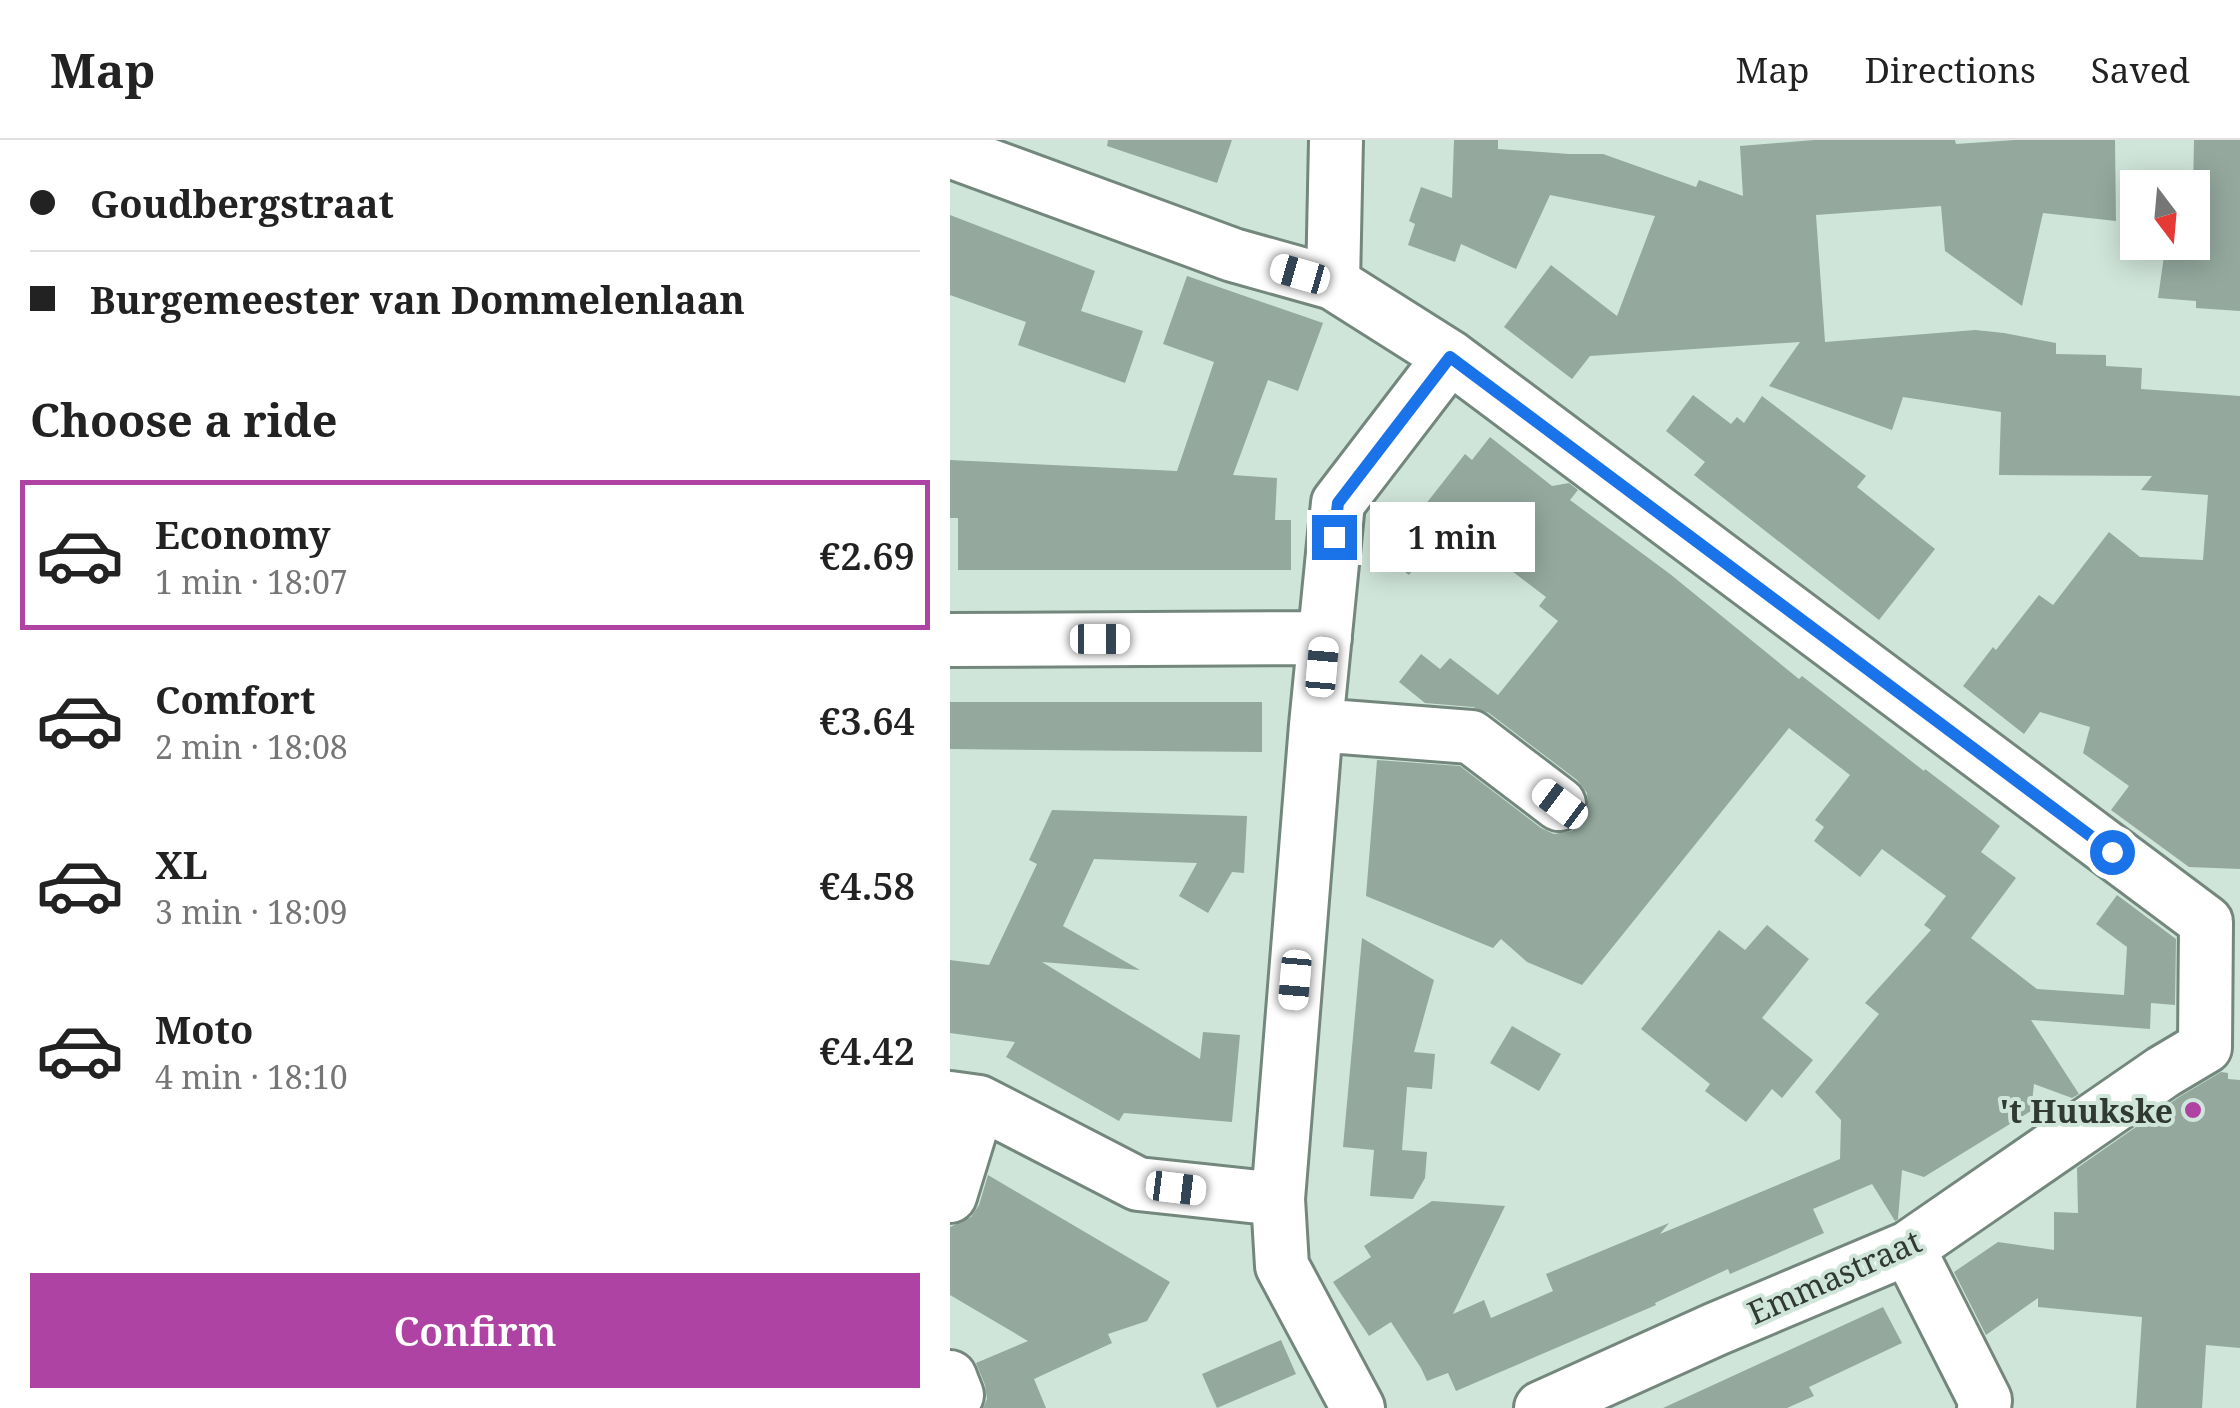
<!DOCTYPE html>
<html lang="en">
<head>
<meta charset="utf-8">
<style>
  :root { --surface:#fff; --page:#f6f6f6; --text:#222; --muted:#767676; --line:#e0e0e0; --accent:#af43a3 }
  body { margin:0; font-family:"Noto Serif",serif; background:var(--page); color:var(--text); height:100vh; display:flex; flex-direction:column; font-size:38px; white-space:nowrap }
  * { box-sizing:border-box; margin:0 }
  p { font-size:32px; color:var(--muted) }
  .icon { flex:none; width:55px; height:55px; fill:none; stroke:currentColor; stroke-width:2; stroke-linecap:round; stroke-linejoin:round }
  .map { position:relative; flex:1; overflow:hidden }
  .details { display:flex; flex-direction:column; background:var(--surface); width:950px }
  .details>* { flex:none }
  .top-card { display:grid; align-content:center; height:220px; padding:0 30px; background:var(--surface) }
  .needle { width:65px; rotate:164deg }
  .buttons { position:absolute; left:1170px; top:30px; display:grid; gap:20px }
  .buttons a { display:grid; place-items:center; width:90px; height:90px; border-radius:0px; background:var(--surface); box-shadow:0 5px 25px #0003; font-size:50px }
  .end { position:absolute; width:45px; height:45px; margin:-22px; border:12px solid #1a73e8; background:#fff; box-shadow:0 0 0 5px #fff }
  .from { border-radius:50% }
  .bubble { position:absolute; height:70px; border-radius:0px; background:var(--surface); box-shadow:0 5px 25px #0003; font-size:32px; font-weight:600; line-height:70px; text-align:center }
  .car { position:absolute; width:30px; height:60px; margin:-30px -15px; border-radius:12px; box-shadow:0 0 8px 2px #0007; background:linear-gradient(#fff 24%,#345 0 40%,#fff 0 76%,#345 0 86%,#fff 0) }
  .top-card b { display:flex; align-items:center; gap:35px; height:95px; font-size:38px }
  .top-card b+b { border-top:2px solid var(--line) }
  .top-card i { width:25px; height:25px; background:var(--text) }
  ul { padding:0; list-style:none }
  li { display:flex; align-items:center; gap:30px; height:150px; margin:0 20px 15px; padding:0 10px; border:5px solid transparent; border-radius:0px }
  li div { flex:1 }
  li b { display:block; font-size:38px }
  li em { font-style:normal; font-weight:600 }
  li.on { border-color:var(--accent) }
  li>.icon { width:90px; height:90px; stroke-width:1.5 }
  h2 { padding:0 30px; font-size:45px; line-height:120px }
  .button { display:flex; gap:20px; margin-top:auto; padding:20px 30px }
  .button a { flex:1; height:115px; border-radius:0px; background:var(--accent); color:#fff; font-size:40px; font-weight:600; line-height:115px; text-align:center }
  header { display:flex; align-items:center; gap:60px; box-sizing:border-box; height:140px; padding:0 50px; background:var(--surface); border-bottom:2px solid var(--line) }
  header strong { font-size:48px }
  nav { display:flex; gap:55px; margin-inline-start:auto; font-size:35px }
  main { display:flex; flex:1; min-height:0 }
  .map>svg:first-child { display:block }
  .building { fill:#94a89e }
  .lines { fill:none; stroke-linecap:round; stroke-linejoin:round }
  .minor-casing { stroke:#73877d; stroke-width:58 }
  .minor { stroke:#fff; stroke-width:52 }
  .route { stroke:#1a73e8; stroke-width:12 }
  .poi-dot { fill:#af43a3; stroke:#d0e5da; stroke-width:4 }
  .labels { text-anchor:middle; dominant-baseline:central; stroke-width:8; stroke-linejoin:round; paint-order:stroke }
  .poi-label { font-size:32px; font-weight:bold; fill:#303934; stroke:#d0e5da; text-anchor:end }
  .street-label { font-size:32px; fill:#303934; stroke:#d0e5da }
</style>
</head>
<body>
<header>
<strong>Map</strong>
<nav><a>Map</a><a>Directions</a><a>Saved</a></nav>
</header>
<main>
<section class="details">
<div class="top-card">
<b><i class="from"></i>Goudbergstraat</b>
<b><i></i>Burgemeester van Dommelenlaan</b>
</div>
<h2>Choose a ride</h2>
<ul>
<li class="on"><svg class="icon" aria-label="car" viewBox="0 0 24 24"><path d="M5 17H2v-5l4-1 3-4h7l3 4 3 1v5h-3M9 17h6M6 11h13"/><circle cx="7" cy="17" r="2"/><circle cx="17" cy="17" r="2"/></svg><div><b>Economy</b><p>1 min · 18:07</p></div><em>€2.69</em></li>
<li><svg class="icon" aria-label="car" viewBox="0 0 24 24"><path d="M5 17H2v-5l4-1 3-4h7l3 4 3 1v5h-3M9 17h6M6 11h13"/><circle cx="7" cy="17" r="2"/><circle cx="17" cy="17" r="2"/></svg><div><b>Comfort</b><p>2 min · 18:08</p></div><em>€3.64</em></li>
<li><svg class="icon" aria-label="car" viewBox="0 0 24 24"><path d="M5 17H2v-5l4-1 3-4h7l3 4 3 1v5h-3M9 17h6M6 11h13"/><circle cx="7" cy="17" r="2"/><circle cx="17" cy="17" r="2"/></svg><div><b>XL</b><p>3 min · 18:09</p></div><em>€4.58</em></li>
<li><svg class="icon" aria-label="car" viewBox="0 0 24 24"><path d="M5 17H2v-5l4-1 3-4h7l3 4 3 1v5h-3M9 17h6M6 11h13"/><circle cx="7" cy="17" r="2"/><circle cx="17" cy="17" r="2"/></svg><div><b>Moto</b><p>4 min · 18:10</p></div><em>€4.42</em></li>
</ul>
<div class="button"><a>Confirm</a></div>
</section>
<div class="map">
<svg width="1290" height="1268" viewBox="0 0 1290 1268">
  <rect width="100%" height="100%" fill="#d0e5da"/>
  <!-- building -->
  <path class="building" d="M158,0H282L267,43L157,6Z
    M504,0H548V9L619,14H653L746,47L749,40L793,56L790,6L864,0H1005L1006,4L1065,0H1165L1166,81L1093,73L1072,166L995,111L991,66L866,75L875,202L1025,190L1054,193L1106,203V214L1156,215V226L1192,228L1191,249L1290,256V729L1239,727L1161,670L1179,646L1133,613L1140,587L1090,572L1074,594L1013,546L1043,507L1046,510L1089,455L1103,465L1159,392L1190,417L1253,420L1258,355L1191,350L1202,336L1049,335L1051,272L953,257L942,290L819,246L850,202L640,216L622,239L554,187L601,125L667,176L705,76L600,55L566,129L511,104L505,122L458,105L465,84L459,81L471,47L502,58Z
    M1244,0H1290V171L1246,168V161L1208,158L1216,102H1242Z
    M0,75L145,131L131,171L193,191L175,243L68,205L76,182L0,155Z
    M237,136L373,183L348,251L318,240L283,335L327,338L325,380H341V430H8V378H0V320L227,331L264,222L213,204Z
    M743,255L781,284L787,277L794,283L812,256L916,336L907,347L985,409L929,480L744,335L755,322L716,291Z
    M540,297L602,346L619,343L628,350L620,360L720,434L849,539L852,536L974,631L975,629L1050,686L1031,712L1066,738L1021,798L1087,849L1174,855L1177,807L1146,784L1167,755L1226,799L1225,865L1201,863L1200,889L1081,880L1129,954L1122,958L1084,944L1081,971L974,1037L952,1030L948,1079L945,1081L922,1044L863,1069L874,1093L780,1134L778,1129L705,1163L706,1165L506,1251L498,1233L477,1241L471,1228L441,1182L419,1196L383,1142L421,1117L414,1106L482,1061L555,1066L503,1174L534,1160L541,1178L603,1151L596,1134L719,1083L710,1094L890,1019L891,980L865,952L929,874L915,863L981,790L974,785L996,756L932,709L910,737L864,701L874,687L865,680L900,635L839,588L632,845L577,822L551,799L543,808L416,756L427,620L510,626L591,688L604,694L621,691L632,683L638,669L637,653L627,640L539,573L523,567L475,563L449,542L471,514L490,529L500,518L548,555L608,481L589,466L596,457L475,365L515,314L522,320Z
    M459,384L483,404L459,435L434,416Z
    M0,562H312V612L0,609Z
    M102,670L297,676L294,733L282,732L258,773L229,756L247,723L144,719L113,786L190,830L92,822L250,919L253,892L290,895L282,982L174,973L169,981L56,917L65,902L0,893V820L39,825L87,724L79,720Z
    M817,785L859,819L812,878L863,920L832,958L822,949L796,982L755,951L760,944L691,889L769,790L795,810Z
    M412,798L484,840L464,912L485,914L482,949L457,947L452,1010L477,1012L475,1038L463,1059L420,1056L424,1010L393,1007Z
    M562,886L611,914L589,951L540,923Z
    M1271,932L1278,933V939L1290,940V1208L1256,1205L1252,1268H1186L1192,1177L1088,1167V1158L1036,1195L1004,1132L1048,1102L1104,1110V1072L1128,1073L1127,1028L1229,957Z
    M38,1035L220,1142L197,1181L158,1194L162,1203L84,1239L96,1268H33L37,1259L35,1245L26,1223L78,1201L0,1155V1087L21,1077L29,1065Z
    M933,1167L952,1203L859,1247L864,1256L837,1268H713Z
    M331,1200L346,1234L267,1268L252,1234Z"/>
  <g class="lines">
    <defs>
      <path id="minor" d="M0,11L283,115L383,143L500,217L1256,782L1255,907L1213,932L958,1108L766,1189L591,1268
        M383,143L386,0
        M0,500L375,498
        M366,585L521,597L609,664
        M0,958L29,962L188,1044L328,1059
        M0,1056L29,962
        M958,1108L1035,1260L1034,1268
        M0,1237L7,1255L0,1257
        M408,1268L332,1126L328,1059L366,585L388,363L500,217"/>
    </defs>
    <!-- minor casing -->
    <use href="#minor" class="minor-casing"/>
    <!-- minor -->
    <use href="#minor" class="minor"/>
  </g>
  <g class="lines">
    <!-- route -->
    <path class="route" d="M384,397L388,363L500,217L1162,712"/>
  </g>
  <!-- markers -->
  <circle class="poi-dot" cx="1243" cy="970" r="10"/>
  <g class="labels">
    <!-- poi labels -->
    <g class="poi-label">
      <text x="1223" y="970">'t Huukske</text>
    </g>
    <!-- street labels -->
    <g class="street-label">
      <text transform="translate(884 1136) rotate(-24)">Emmastraat</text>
    </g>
  </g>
</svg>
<div class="buttons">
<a><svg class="needle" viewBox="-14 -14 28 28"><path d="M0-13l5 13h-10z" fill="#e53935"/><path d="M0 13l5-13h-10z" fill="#767676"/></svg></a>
</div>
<i class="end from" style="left:1162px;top:712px"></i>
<i class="end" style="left:384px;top:397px"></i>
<div class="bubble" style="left:420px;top:362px;width:165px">1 min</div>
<i class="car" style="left:350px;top:134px;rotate:286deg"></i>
<i class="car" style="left:150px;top:499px;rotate:90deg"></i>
<i class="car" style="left:372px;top:527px;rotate:5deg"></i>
<i class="car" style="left:610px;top:664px;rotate:307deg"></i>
<i class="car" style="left:345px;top:840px;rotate:185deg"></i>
<i class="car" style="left:226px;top:1048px;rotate:97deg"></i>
</div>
</main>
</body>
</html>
